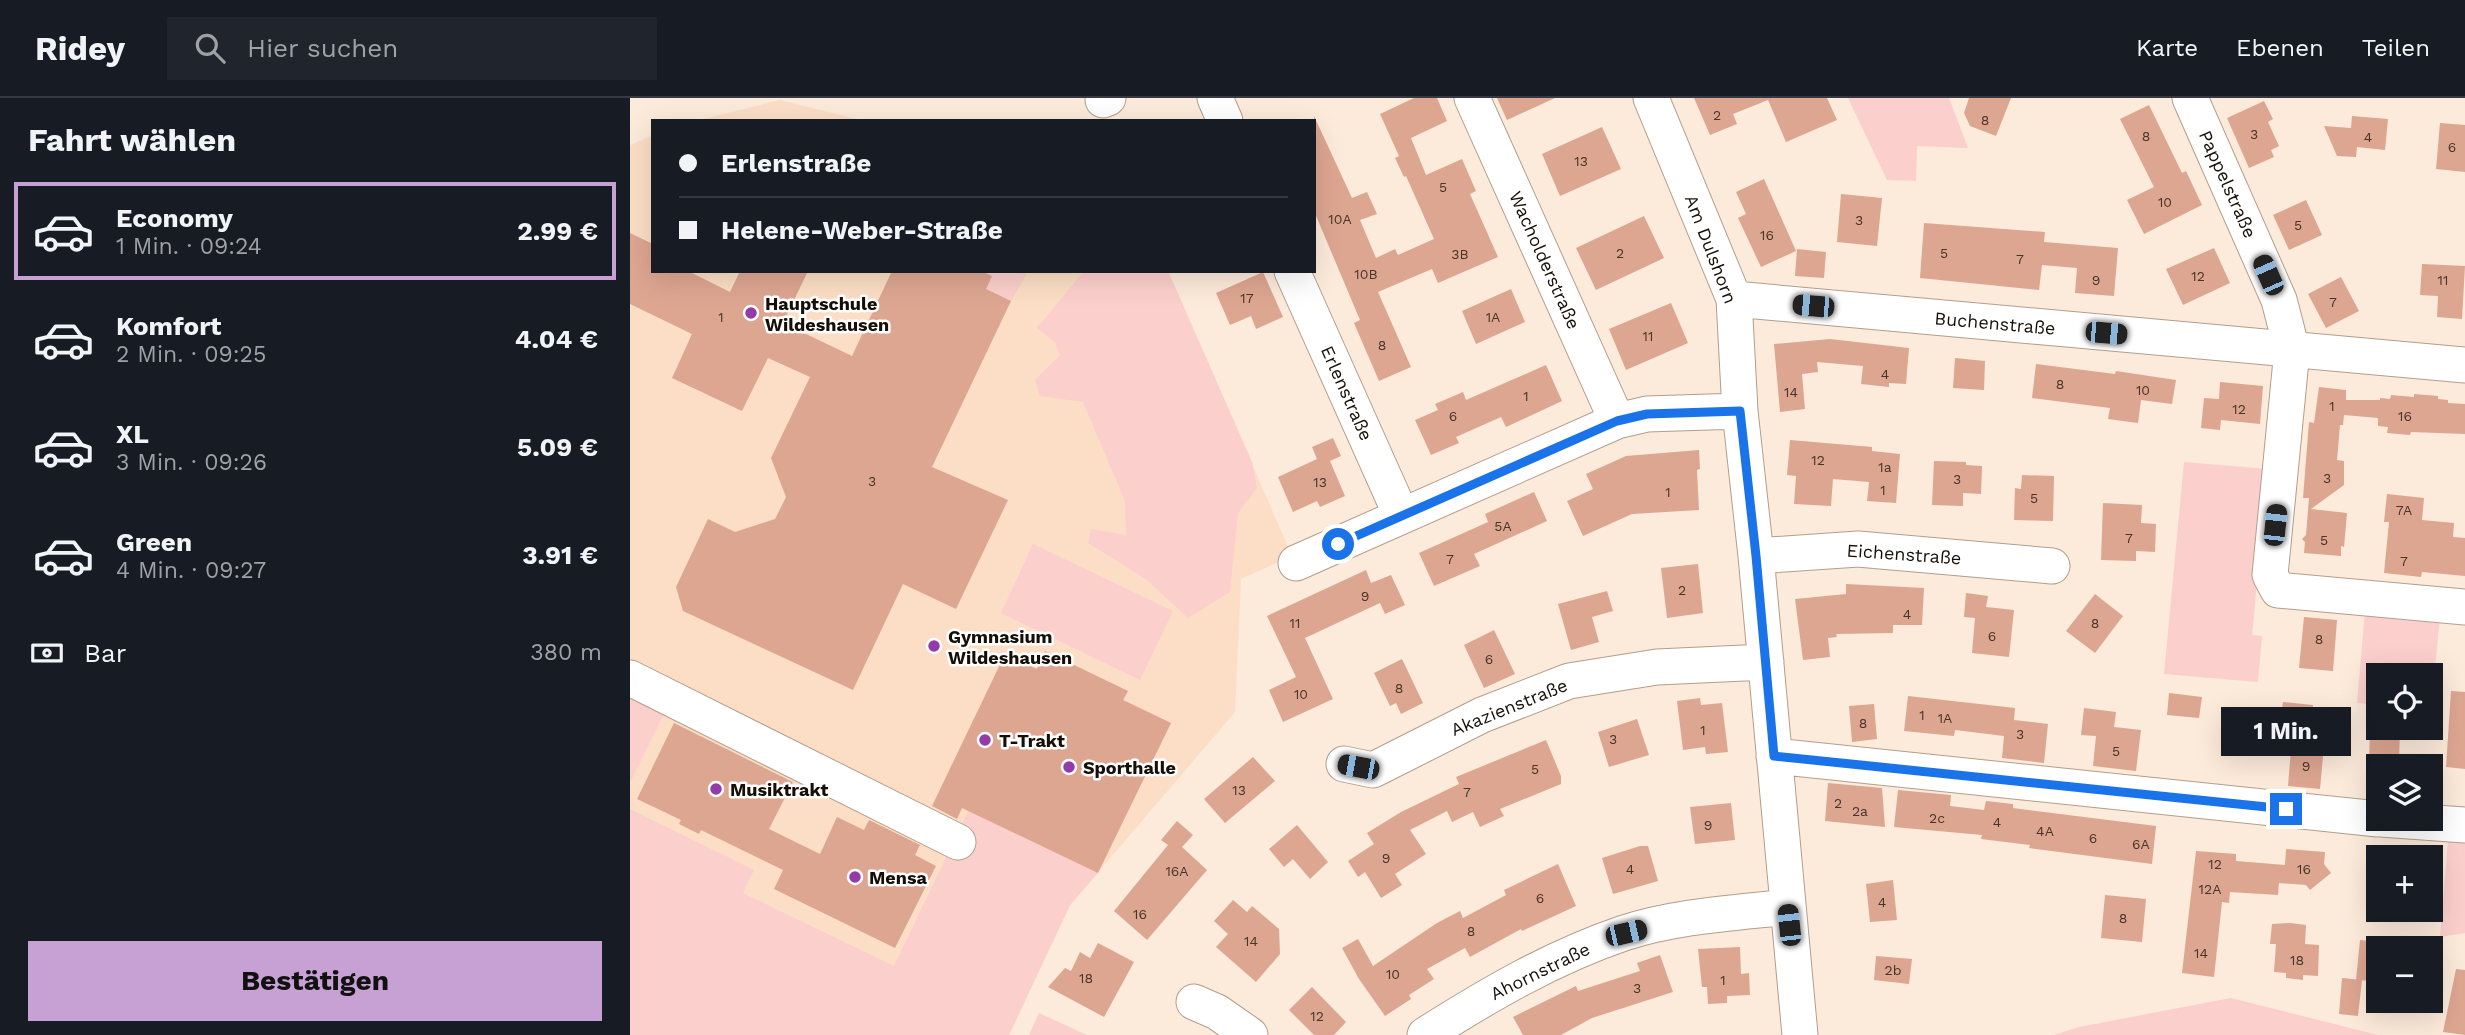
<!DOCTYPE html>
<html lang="de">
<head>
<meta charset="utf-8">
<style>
  :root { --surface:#171b24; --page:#20242c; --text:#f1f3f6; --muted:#9ea1a6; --line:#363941; --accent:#c7a1d3 }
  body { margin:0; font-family:"Work Sans",sans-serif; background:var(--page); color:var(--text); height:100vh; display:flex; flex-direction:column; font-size:26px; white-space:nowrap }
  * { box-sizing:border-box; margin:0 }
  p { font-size:23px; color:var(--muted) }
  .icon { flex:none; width:38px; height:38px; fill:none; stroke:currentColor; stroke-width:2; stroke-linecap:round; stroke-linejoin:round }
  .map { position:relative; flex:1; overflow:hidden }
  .details { display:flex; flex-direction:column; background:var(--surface); width:630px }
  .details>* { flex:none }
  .top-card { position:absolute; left:21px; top:21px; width:665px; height:154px; border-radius:0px; box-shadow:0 7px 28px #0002; display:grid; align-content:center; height:154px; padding:0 28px; background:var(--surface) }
  .tools { position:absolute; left:1736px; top:565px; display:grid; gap:14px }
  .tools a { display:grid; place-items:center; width:77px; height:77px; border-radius:0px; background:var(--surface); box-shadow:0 7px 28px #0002; font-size:35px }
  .end { position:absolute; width:32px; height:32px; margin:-16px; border:9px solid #1a73e8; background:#fff; box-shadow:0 0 0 4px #fff }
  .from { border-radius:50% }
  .bubble { position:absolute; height:49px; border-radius:0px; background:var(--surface); box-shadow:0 7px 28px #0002; font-size:23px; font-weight:700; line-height:49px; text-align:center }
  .car { position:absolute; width:21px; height:42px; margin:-21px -10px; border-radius:9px; box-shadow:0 0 5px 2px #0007; background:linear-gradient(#222 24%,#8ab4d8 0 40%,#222 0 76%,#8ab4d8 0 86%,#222 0) }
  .top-card b { display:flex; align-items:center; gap:24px; height:66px; font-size:26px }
  .top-card b+b { border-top:2px solid var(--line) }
  .top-card i { width:18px; height:18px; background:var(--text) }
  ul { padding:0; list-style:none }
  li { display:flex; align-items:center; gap:21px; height:98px; margin:0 14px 10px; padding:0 14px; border:4px solid transparent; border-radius:0px }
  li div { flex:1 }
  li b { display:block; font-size:26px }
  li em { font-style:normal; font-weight:700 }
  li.current { border-color:var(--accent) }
  li>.icon { width:63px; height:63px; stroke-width:1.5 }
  h2 { padding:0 28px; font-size:32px; line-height:84px }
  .pay { display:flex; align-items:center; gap:18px; height:77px; padding:0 28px; font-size:26px }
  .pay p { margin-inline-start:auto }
  .button { display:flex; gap:14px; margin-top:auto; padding:14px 28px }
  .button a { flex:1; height:80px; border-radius:0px; background:var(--accent); color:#111; font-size:28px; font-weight:700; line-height:80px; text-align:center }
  header { display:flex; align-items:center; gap:42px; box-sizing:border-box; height:98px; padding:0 35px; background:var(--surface); border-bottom:2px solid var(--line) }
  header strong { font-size:33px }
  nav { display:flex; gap:38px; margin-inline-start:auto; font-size:24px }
  .search { width:490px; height:63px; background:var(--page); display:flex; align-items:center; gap:18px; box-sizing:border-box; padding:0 24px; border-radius:0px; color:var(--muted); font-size:26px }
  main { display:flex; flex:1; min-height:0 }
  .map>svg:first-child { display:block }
  .built { fill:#fbdec5 }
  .green { fill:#fbcfcc }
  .building { fill:#dda691 }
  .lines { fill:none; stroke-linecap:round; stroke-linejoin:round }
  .minor-casing { stroke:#b39e8c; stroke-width:37 }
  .minor { stroke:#fff; stroke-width:35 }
  .route { stroke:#1a73e8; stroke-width:9 }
  .poi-dot { fill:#933ca8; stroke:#fff; stroke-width:2.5 }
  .labels { text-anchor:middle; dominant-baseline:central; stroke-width:5; stroke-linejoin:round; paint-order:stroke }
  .number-label { font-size:14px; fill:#48352a }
  .street-label { font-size:18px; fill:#160f08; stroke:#fff }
  .poi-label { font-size:18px; font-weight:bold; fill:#160f08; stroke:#fff; text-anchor:start }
</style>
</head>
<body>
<header>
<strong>Ridey</strong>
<div class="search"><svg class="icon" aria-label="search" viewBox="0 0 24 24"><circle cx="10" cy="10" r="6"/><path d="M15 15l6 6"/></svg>Hier suchen</div>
<nav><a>Karte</a><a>Ebenen</a><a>Teilen</a></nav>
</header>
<main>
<section class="details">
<h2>Fahrt wählen</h2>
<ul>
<li class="current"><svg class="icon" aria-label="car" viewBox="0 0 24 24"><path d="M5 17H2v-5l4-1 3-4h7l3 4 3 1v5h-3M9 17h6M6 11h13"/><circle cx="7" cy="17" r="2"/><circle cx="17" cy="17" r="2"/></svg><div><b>Economy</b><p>1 Min. · 09:24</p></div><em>2.99 €</em></li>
<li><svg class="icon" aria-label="car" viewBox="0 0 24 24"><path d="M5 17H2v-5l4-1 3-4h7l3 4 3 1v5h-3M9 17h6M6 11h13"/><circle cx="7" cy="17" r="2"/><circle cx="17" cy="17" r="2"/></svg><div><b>Komfort</b><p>2 Min. · 09:25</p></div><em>4.04 €</em></li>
<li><svg class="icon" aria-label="car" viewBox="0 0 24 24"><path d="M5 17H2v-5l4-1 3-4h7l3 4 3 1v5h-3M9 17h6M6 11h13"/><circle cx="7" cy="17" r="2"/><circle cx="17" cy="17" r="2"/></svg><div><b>XL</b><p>3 Min. · 09:26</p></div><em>5.09 €</em></li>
<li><svg class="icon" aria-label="car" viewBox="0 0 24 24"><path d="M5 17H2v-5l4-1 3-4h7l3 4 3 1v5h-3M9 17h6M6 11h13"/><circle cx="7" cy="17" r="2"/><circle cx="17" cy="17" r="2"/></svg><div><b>Green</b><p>4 Min. · 09:27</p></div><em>3.91 €</em></li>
</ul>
<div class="pay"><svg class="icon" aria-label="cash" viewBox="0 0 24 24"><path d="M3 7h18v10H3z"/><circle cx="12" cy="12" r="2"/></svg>Bar<p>380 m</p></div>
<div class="button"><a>Bestätigen</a></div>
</section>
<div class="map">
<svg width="1835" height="937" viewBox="0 0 1835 937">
  <rect width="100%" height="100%" fill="#fceada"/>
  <!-- built -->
  <path class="built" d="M150,2L235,23H65Z
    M23,37V173H538L662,458L611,481L605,614L440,807L379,937H0V47Z"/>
  <!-- green -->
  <path class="green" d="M1218,0H1319L1338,50L1287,48L1286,83L1257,82Z
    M351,173H398L381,203L356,191Z
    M454,173H538L622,364L627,390L608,415L600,494L558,520L517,482L458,445L461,431L496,437L495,403L453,304L410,298L405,282L430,257L425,244L407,230Z
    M1554,364L1638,371L1622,537L1632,538L1628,584L1534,576Z
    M403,446L543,513L510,582L371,515Z
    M1735,513L1810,519L1801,611V578H1748V607L1727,605Z
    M415,553L498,593L494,602L541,625L468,775L440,807L379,937H0V711L124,772L113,795L264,868Z
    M0,588L39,606L0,685Z
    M1835,738V835L1810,839L1818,742Z
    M1601,900L1748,937H1424L1449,929Z
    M409,915L457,937H399Z"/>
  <!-- building -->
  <path class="building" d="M784,0H807L817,23L781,40L796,77L832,61L846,93L840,96L868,159L808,185L802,171L748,194L781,269L749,283L724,225L730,222L684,113V18L722,100L737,94L747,116L730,122L746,160L765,151L768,157L804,141L776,78L774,79L765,60L769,58L750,16Z
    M867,0H925L877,22Z
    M1064,0H1197L1207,22L1156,44L1138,2L1103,16L1107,26L1080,37Z
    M1339,0H1381L1366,38L1340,28L1334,15Z
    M1634,3L1643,21L1638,24L1649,48L1641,52L1644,59L1619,70L1597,20Z
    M1519,7L1552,75L1556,73L1572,107L1514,136L1497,102L1524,89L1490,21Z
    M1722,18L1758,21L1755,52L1727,49L1726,59L1707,58L1694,28L1721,30Z
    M1810,25L1835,27V74L1806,71Z
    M972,29L991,71L930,98L912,56Z
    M1134,81L1166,153L1131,169L1108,120L1116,116L1106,94Z
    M1211,96L1252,100L1247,148L1207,144Z
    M1676,102L1692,137L1659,152L1643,117Z
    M1014,118L1034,160L966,192L946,150Z
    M1294,125L1415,134L1414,144L1488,150L1484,198L1445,195L1447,170L1412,167L1409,192L1290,180Z
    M0,135L23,146V173H58L100,194L110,173H178L153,225L222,258L262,173H351L362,178L356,191L381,203L302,369L378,402L326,511L273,486L223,592L53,513L46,489L78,421L105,434L145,421L156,399L141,360L180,279L138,260L112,313L42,280L62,236L0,206Z
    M1584,150L1600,185L1553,207L1536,171Z
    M1167,151L1196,154L1194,180L1165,178Z
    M1792,166L1835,168L1832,221L1807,219L1808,198L1790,197Z
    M633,174L653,219L626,231L621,218L600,227L586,195Z
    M1711,179L1729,213L1696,230L1678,196Z
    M881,191L895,224L846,246L832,213Z
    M1041,205L1058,245L996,272L979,231Z
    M1200,241L1279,250L1276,286L1259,285V289L1231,286L1233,268L1187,264L1188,274L1172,276L1175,311L1150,314L1144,246Z
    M1325,260L1355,263L1354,292L1323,290Z
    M1406,266L1485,276L1486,273L1546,282L1542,306L1511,302L1508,325L1478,321L1480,310L1402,300Z
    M916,267L932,303L876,329L871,319L826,339L829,345L801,357L785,322L808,312L805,306L833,294L836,302Z
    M1590,284L1633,288L1630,326L1591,322L1590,332L1571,330L1574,300L1589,301Z
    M1689,289L1716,292V302H1750V300L1760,301L1761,297L1784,299V296L1808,298V301L1818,302V305L1835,306V336L1781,334L1780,337L1757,335L1758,329L1748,328V320L1714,317L1713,327H1710L1707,362L1714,363V387L1681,411L1717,415L1714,449L1711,448V458L1674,455L1675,444L1672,441L1676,437L1679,400H1673L1679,324L1684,325Z
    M703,340L711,358L700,363L715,398L690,409L687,403L663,414L648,379L687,361L682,349Z
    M1160,342L1242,349V353L1270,356L1266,405L1237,403L1239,384L1203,381L1201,408L1164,406L1166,378L1157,377Z
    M1069,352L1070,371L1067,372L1069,412L1002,416L953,438L937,403L963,391L956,376L996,358Z
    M1304,363L1336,364V367L1352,368L1351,396L1333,395V408L1302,407Z
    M1392,377L1424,378L1423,423L1384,422L1385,390L1391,391Z
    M904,394L917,423L844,456L850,468L804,488L789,455L858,424L855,416Z
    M1757,396L1794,400L1792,422L1824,425L1823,439L1835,440V478L1792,474L1791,479L1754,475L1759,424H1754Z
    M1473,405L1512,407L1511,425L1526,426L1525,454L1506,453V463L1471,462Z
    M1068,466L1073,515L1037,520L1031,470Z
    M736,472L741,485L761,477L775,507L755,516L750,505L675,540L703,601L653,624L639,592L666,579L637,518Z
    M1216,486L1294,490L1292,527H1263V535L1206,536L1207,539L1198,540L1200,559L1173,562L1165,501L1216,496Z
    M977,493L983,513L962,519L969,544L941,552L928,506Z
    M1336,495L1358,498L1356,509L1384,512L1379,559L1342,555L1345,520L1334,519Z
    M1465,496L1493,518L1465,555L1436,533Z
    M1674,519L1707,522L1703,573L1669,570Z
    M864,532L885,576L854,590L834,547Z
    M415,553L498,593L493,602L541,625L468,775L332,710L327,721L302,708L375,556L407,571Z
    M772,561L793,605L771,616L766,605L760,608L744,575Z
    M1821,593L1835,594V671L1816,669Z
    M1539,595L1572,599L1569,620L1537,617Z
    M1278,598L1385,610L1384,622L1418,626L1414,665L1372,660L1374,638L1325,632L1324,638L1274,633Z
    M1070,600L1071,607L1092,605L1098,654L1076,656L1075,649L1053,652L1047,603Z
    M1653,604L1683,607L1679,646L1694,648L1690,691L1658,688L1663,626L1650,625Z
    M1244,606L1247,641L1222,644L1219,608Z
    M1454,610L1486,614L1484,629L1511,632L1506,673L1463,668L1466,638L1451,637Z
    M1007,621L1019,657L979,669L968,634Z
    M44,625L163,684L139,731L190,756L207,719L234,732L239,722L290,747L285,757L306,768L265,850L144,791L153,772L71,732L69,736L49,726L51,722L7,701Z
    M1740,630H1770L1769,665L1739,664Z
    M916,642L931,678V686L870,711L874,718L850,729L843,714L822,724L817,713L780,732L796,756L765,776L772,787L751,800L735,774L728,779L718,763L744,746L737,735L771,714L829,686L826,679Z
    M623,659L645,683L595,725L574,701Z
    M1198,685L1252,690L1255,729L1195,723Z
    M1268,692L1321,697L1320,708L1354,712L1356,703L1383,706V710L1526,728L1522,766L1399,750L1400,747L1351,741L1352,737L1264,729Z
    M1101,705L1105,742L1065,746L1060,709Z
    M547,723L563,737L552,749L577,772L517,842L484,813L538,747L531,742Z
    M667,727L698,764L680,781L663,761L654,769L639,751Z
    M1010,748H1018L1028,783L983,796L972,760Z
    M1656,751L1695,754L1694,766L1701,775L1680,792L1676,787L1649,785L1648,797L1600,794L1599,805L1592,804L1584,879L1552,875L1566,753L1606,756V763L1655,767Z
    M928,766L946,808L892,833L891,831L840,859L835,850L797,871L804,881L779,897L781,901L755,918L729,881L712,850L728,841L743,868L807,825L830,813L833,820L876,797L874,792Z
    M1263,782L1267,822L1240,824L1236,786Z
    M1475,797L1516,801L1512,844L1471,840Z
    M603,802L617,814L622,808L649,831L650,856L626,884L586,849L598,836L584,823Z
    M1660,825L1676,827L1675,846L1689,847L1688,878L1673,877V882L1656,880V875L1644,874L1646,846H1640L1642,826Z
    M1730,842L1748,844V883L1726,882Z
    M468,845L504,864L474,919L418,889L435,870L441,873L450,854L460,860Z
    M1110,849L1111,876L1119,875L1120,897L1097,898V905L1078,906L1077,889H1072L1068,851Z
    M1030,857L1043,894L962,920L931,937H893L883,919L946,888L948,893L1010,873L1007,865Z
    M1246,858L1282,861L1279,886L1244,882Z
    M1826,871L1835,872V937L1813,934Z
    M1712,880L1732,882L1728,918L1709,916Z
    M682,889L716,924L704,937H684L659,912Z"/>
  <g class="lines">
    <defs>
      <path id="minor" d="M585,0L595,23
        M842,0L987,323
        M1021,0L1104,201L1110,313L1126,458L1170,937
        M1560,0L1649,202L1662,252L1640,477L1648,492L1835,509
        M473,2L478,0
        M662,173L771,417
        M1104,201L1835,267
        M1126,458L1228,451L1422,468
        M666,465L987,323L1017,316L1110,313
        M0,580L328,744
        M1144,658L1748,721
        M714,666L743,672L852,617L939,583L1027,569L1136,564
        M1751,721L1835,727
        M564,904L587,914L620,937
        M795,937C858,897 923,859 994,835C1046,818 1103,815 1158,809"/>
    </defs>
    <!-- minor casing -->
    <use href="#minor" class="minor-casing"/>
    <!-- minor -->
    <use href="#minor" class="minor"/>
  </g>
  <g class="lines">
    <!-- route -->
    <path class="route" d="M708,446L987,323L1017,316L1110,313L1126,458L1144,658L1656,711"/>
  </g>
  <!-- markers -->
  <g class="poi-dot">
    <circle cx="121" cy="215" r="7"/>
    <circle cx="304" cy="548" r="7"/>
    <circle cx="355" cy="642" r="7"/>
    <circle cx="439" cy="669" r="7"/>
    <circle cx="86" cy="691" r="7"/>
    <circle cx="225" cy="779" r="7"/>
  </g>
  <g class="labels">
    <!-- number labels -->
    <g class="number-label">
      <text x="1087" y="17">2</text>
      <text x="1355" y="22">8</text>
      <text x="1624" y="36">3</text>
      <text x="1516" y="38">8</text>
      <text x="1738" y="39">4</text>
      <text x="1822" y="49">6</text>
      <text x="951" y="63">13</text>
      <text x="813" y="89">5</text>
      <text x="1535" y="104">10</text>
      <text x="710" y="121">10A</text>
      <text x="1229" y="122">3</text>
      <text x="1668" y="127">5</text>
      <text x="1137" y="137">16</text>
      <text x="990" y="155">2</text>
      <text x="1314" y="155">5</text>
      <text x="830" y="156">3B</text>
      <text x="1390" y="161">7</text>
      <text x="736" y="176">10B</text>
      <text x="1568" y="178">12</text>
      <text x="1466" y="182">9</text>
      <text x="1813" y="182">11</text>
      <text x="617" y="200">17</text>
      <text x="1703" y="204">7</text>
      <text x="91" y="219">1</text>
      <text x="863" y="219">1A</text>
      <text x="1018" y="238">11</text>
      <text x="752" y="247">8</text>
      <text x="1255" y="276">4</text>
      <text x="1430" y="286">8</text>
      <text x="1513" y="292">10</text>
      <text x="1161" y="294">14</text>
      <text x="896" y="298">1</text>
      <text x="1702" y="308">1</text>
      <text x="1609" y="311">12</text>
      <text x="823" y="318">6</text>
      <text x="1775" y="318">16</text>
      <text x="1188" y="362">12</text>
      <text x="1255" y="369">1a</text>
      <text x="1697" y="380">3</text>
      <text x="1327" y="381">3</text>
      <text x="242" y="383">3</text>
      <text x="690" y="384">13</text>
      <text x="1253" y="392">1</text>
      <text x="1038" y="394">1</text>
      <text x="1404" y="400">5</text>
      <text x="1774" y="412">7A</text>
      <text x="873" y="428">5A</text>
      <text x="1499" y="440">7</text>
      <text x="1694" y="442">5</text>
      <text x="820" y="461">7</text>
      <text x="1774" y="463">7</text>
      <text x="1052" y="492">2</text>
      <text x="735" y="498">9</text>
      <text x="1277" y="516">4</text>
      <text x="665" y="525">11</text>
      <text x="1465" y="525">8</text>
      <text x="1362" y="538">6</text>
      <text x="1689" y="541">8</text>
      <text x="859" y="561">6</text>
      <text x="769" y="590">8</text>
      <text x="671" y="596">10</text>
      <text x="1292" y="617">1</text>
      <text x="1315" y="620">1A</text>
      <text x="1233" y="625">8</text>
      <text x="1073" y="632">1</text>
      <text x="1390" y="636">3</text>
      <text x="983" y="641">3</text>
      <text x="1486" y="653">5</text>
      <text x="1676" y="668">9</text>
      <text x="905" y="671">5</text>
      <text x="609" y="692">13</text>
      <text x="837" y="694">7</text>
      <text x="1208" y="705">2</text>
      <text x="1230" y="713">2a</text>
      <text x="1307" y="720">2c</text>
      <text x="1367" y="724">4</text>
      <text x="1078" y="727">9</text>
      <text x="1415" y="733">4A</text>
      <text x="1463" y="740">6</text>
      <text x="1511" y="746">6A</text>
      <text x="756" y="760">9</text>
      <text x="1585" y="766">12</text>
      <text x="1000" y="771">4</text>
      <text x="1674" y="771">16</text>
      <text x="547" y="773">16A</text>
      <text x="1580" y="791">12A</text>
      <text x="910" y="800">6</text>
      <text x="1252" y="804">4</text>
      <text x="510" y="816">16</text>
      <text x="1493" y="820">8</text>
      <text x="841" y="833">8</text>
      <text x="621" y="843">14</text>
      <text x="1571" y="855">14</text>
      <text x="1667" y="862">18</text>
      <text x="1263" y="872">2b</text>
      <text x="763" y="876">10</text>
      <text x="456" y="880">18</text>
      <text x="1093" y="882">1</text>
      <text x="1007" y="890">3</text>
      <text x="687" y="918">12</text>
    </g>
    <!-- street labels -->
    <g class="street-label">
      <text transform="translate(1598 86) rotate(66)">Pappelstraße</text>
      <text transform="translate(1081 151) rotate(69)">Am Dulshorn</text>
      <text transform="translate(915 162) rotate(66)">Wacholderstraße</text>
      <text transform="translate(1365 225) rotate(5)">Buchenstraße</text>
      <text transform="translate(717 295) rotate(66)">Erlenstraße</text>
      <text transform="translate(1274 456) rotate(4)">Eichenstraße</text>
      <text transform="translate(879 609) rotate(-22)">Akazienstraße</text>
      <text transform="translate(910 873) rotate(-26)">Ahornstraße</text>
    </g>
    <!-- poi labels -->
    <g class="poi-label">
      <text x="135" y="205">Hauptschule<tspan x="135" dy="21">Wildeshausen</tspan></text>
      <text x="318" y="538">Gymnasium<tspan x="318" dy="21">Wildeshausen</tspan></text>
      <text x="369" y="642">T-Trakt</text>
      <text x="453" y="669">Sporthalle</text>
      <text x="100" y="691">Musiktrakt</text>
      <text x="239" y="779">Mensa</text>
    </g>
  </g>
</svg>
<div class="tools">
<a><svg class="icon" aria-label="locate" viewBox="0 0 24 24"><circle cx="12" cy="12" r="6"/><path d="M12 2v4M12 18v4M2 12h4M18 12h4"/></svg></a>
<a><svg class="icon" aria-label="layers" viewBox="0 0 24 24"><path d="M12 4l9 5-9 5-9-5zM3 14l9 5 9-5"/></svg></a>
<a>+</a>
<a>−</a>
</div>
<i class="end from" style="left:708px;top:446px"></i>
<i class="end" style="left:1656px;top:711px"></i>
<div class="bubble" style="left:1591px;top:609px;width:130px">1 Min.</div>
<i class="car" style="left:1638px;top:177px;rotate:336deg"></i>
<i class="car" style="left:1183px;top:208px;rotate:275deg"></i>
<i class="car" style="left:1476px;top:235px;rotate:95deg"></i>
<i class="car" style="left:1645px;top:427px;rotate:6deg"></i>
<i class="car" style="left:728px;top:669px;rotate:281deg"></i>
<i class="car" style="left:1159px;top:827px;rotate:354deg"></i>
<i class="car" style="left:996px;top:835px;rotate:77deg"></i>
<div class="top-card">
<b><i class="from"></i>Erlenstraße</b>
<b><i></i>Helene-Weber-Straße</b>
</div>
</div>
</main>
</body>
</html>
